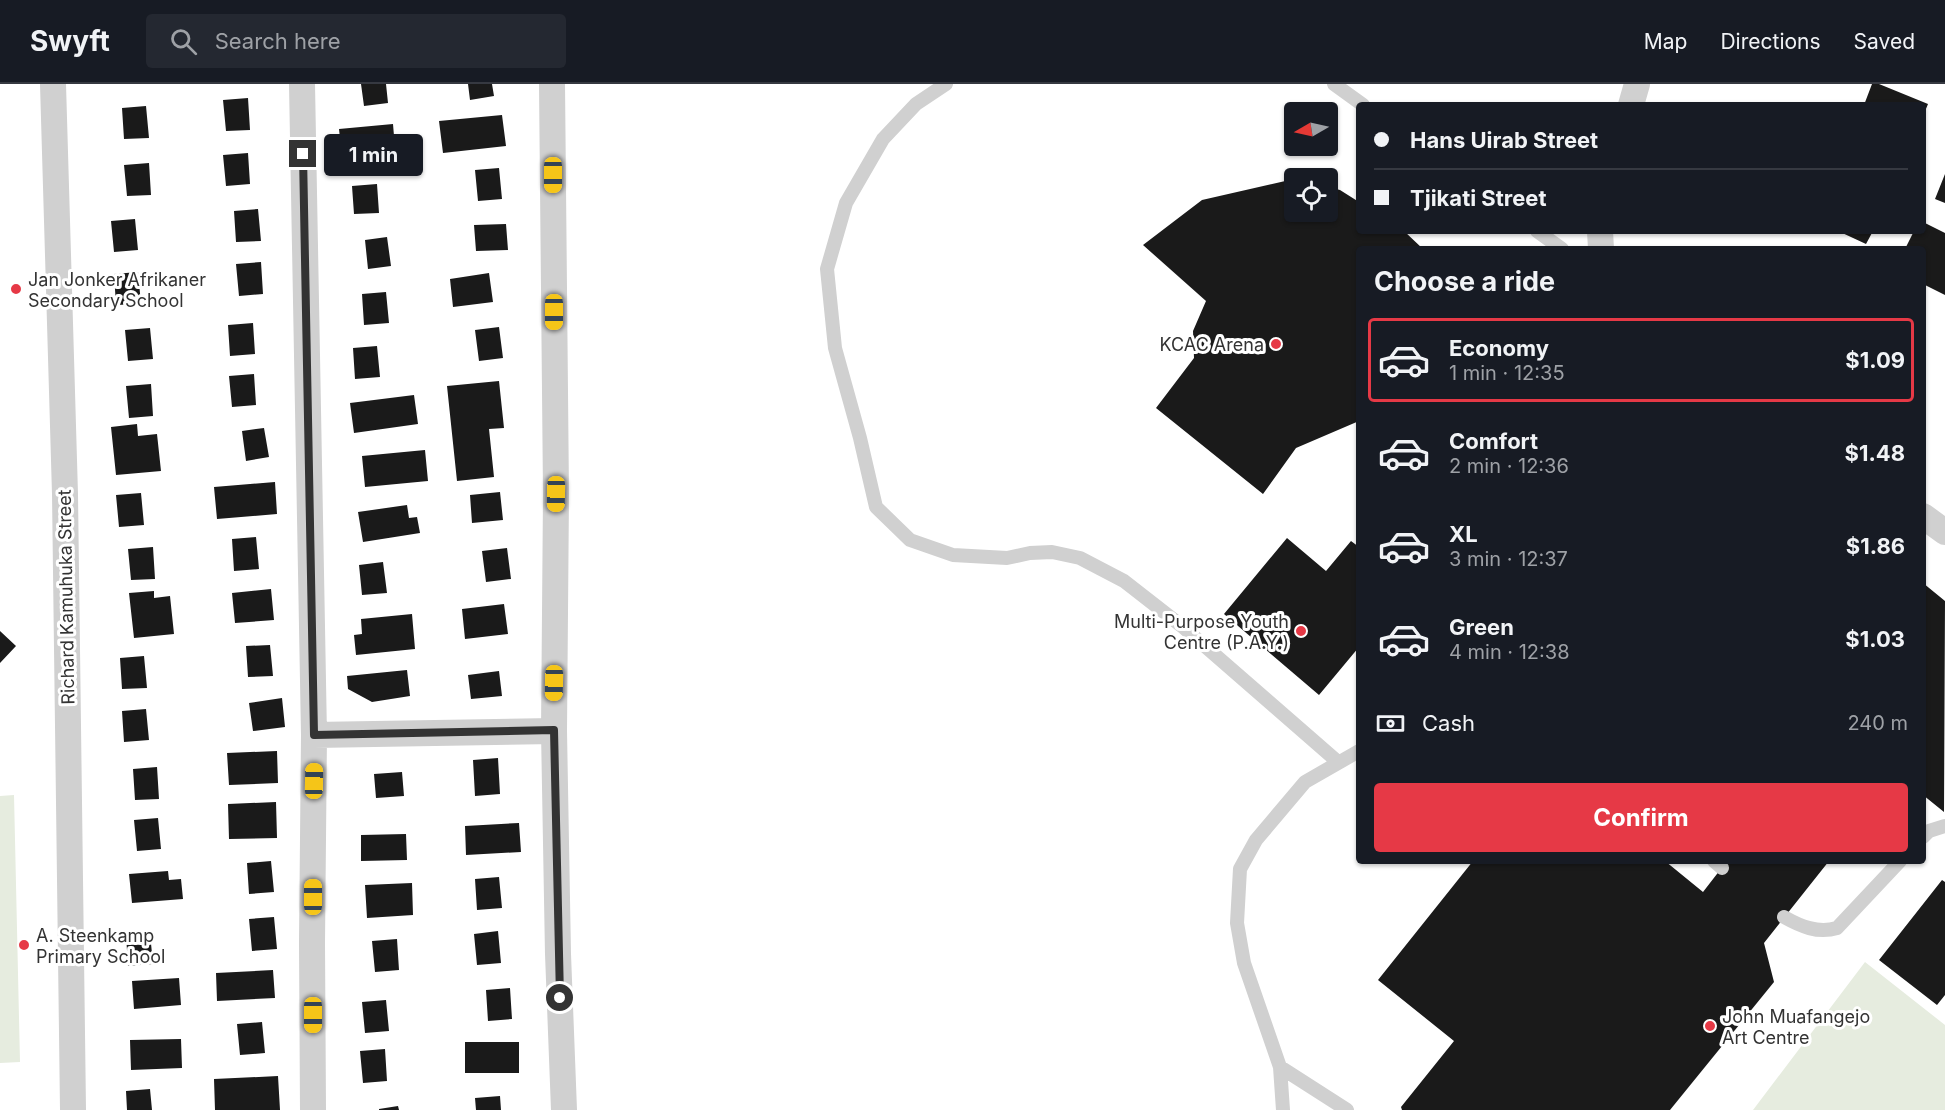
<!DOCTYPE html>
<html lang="en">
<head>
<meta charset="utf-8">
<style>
  :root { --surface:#171b24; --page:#242831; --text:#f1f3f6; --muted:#9ea1a6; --line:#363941; --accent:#e63946 }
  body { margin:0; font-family:Inter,sans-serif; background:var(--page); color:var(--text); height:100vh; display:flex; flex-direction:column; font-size:22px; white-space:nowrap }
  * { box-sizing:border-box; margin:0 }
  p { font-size:20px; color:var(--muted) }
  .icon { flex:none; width:33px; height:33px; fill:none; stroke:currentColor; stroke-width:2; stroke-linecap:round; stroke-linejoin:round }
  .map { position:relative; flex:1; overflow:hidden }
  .drawer { position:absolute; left:1356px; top:162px; width:570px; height:618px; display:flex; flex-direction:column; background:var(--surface); border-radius:6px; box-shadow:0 2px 4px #0004 }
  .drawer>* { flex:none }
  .banner { position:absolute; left:1356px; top:18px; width:570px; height:132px; border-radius:6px; box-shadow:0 2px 4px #0004; display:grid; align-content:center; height:132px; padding:0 18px; background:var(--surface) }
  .needle { width:39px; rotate:261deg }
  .buttons { position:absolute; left:1284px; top:18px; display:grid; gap:12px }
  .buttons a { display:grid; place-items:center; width:54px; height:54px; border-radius:6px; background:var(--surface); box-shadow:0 2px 4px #0004; font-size:30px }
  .end { position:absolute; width:27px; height:27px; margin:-14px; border:8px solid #333; background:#fff; box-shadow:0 0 0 3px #fff }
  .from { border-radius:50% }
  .bubble { position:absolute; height:42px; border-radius:6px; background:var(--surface); box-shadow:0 2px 4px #0004; font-size:20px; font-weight:700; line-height:42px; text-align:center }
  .car { position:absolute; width:18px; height:36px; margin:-18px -9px; border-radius:8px; box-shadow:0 0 4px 2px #0007; background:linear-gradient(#f5c518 24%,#345 0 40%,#f5c518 0 76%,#345 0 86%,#f5c518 0) }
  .banner b { display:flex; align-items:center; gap:21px; height:57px; font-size:22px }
  .banner b+b { border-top:2px solid var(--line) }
  .banner i { width:15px; height:15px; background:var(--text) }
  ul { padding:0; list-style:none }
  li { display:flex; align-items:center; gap:18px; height:84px; margin:0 12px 9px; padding:0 6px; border:3px solid transparent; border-radius:6px }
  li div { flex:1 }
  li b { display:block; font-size:22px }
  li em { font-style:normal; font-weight:700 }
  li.selected { border-color:var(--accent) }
  li>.icon { width:54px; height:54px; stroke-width:1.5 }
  h2 { padding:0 18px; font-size:27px; line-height:72px }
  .pay { display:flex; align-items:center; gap:15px; height:66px; padding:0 18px; font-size:22px }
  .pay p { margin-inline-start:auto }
  .cta { display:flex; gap:12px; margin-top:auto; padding:12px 18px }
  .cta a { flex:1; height:69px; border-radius:6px; background:var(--accent); color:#fff; font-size:24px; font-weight:700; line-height:69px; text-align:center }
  header { display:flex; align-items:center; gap:36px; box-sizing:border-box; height:84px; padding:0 30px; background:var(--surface); border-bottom:2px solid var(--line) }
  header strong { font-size:28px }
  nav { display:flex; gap:33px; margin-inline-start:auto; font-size:21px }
  .search { width:420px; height:54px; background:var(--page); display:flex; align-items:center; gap:15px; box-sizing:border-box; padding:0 21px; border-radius:6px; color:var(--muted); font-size:22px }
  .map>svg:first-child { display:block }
  .green { fill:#e6ecdf }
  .building { fill:#1a1a1a }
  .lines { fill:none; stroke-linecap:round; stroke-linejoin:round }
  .lane { stroke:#d0d0d0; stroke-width:14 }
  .street { stroke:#d0d0d0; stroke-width:26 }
  .route { stroke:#333; stroke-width:8 }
  .poi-dot { fill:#e63946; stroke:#fff; stroke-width:2 }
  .labels { text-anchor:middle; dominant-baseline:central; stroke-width:6; stroke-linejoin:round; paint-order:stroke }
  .poi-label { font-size:18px; fill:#333; stroke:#fff; text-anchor:start }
  .street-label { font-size:18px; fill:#333; stroke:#fff }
</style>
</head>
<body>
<header>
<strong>Swyft</strong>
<div class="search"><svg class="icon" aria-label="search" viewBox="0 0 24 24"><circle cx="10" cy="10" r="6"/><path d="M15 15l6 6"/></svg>Search here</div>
<nav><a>Map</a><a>Directions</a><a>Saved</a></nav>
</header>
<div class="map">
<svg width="1945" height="1026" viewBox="0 0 1945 1026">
  <rect width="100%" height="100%" fill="#fff"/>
  <!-- green -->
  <path class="green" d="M14,711L20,978L0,979V712Z
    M1865,878L1945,941V1026H1753Z"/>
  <!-- building -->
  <path class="building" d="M361,0H386L388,19L364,22Z
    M468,0H492L494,12L470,16Z
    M1872,0H1879L1928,20L1923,32V21H1864Z
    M248,14L250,46L226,47L223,16Z
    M146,22L149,54L124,55L122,24Z
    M502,31L506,62L443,69L439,37Z
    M393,40L396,76L343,82L339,45Z
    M248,69L250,100L226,102L223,71Z
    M149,79L151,111L127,112L124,81Z
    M499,84L502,115L478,117L475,86Z
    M1945,90V119L1935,115Z
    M1294,95V128H1328V103L1340,106L1359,118V147H1404L1423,165H1359V337L1296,364L1263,410L1156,324L1194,274L1193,247L1206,217L1143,161L1202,116Z
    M377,100L379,129L354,130L352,102Z
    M258,125L261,157L236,158L234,127Z
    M135,135L138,166L114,168L111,137Z
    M1923,138L1945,149V211L1923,200V165H1905L1914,147H1923Z
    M506,140L508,166L476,167L474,141Z
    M1838,147H1873L1866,160Z
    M387,153L391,182L368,185L365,156Z
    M261,178L263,210L239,212L236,180Z
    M138,188L141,220L116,221L114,190Z
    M489,189L493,218L453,223L450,195Z
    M386,208L389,239L364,241L362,210Z
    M253,239L255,270L230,272L228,241Z
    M499,243L503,274L479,277L475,246Z
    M150,244L153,275L128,277L125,246Z
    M377,262L380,293L355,295L353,264Z
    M254,290L256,321L232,323L229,292Z
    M499,297L504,344L489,345L494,393L457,397L447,302Z
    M151,300L153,332L129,334L126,302Z
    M414,311L418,340L354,349L350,319Z
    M137,340L138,352L157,350L161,387L116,391L111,343Z
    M264,344L269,373L246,377L242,347Z
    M425,366L428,397L365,403L362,372Z
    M275,398L277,430L217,435L214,403Z
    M500,408L503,436L472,439L470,411Z
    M141,409L144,441L119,443L116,411Z
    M407,421L409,434L417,433L420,449L363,458L358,428Z
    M256,453L259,485L234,487L232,455Z
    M1287,454L1326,487L1351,457L1359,463V563L1319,611L1224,530Z
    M153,463L155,495L131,496L128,465Z
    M507,464L511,495L486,498L482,467Z
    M383,478L387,509L362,511L359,481Z
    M1923,499L1945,517L1944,728L1923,711Z
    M271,505L274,536L235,539L232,509Z
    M154,507V514L170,512L174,550L134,554L129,509Z
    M504,520L508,550L465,555L462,525Z
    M412,530L415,565L356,571L354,551L362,550L361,535Z
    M0,547L16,562L0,579Z
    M270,561L273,592L248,593L246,562Z
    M144,572L147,604L122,605L120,574Z
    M407,586L410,612L372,618L348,605L347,592Z
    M499,587L502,612L471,615L468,591Z
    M282,614L285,643L253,647L249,619Z
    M146,625L149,656L124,658L122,627Z
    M277,667L278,699L229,701L227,669Z
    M498,674L500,710L475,712L473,676Z
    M157,683L159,715L135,716L133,685Z
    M402,688L404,712L376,714L374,690Z
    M276,718L277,754L229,755L228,720Z
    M158,734L161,765L137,767L134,736Z
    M519,739L521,768L466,771L465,742Z
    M406,750L407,776L361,777V751Z
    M271,777L274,808L249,810L247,779Z
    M1473,777H1665L1703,808L1727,777H1829L1764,859L1774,898L1670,1026H1402L1401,1023L1454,957L1378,896Z
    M168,787L169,796L181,795L183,815L132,819L129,790Z
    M499,793L502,824L477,826L475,795Z
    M1942,796L1945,798V911L1937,921L1879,876Z
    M412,799L413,831L367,834L365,801Z
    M274,833L277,865L252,867L249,835Z
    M498,847L501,879L477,881L474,850Z
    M150,849L153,880L128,882L126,851Z
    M397,855L399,886L375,888L372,857Z
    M273,886L275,914L217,917L216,889Z
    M179,894L181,921L134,925L132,897Z
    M510,904L512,935L488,937L486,906Z
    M386,916L389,947L365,949L362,918Z
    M262,938L265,969L240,971L237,940Z
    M181,955L182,984L131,986L130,956Z
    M465,958H519V989H465Z
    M385,965L387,997L363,999L360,967Z
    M278,992L280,1026H215L214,995Z
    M150,1005L152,1026H127L126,1007Z
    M500,1012L501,1026H476L475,1014Z
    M398,1022L399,1026H379V1025Z"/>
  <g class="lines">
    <!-- lane -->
    <path class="lane" d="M946,0L916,20L883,55L846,119L827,185L835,264L860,354L876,423L910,456L953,471L1007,474L1030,469L1052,468L1080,474L1124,497L1183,543L1338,678
      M1334,0L1363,21
      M1537,147L1562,165
      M1923,753L1929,747L1945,742
      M1714,777L1722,784
      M1784,833C1800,842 1818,850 1837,844L1900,777
      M1280,983L1347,1026
      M1283,1026L1280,983L1244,879L1237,839L1240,785L1256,756L1305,698L1359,667"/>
    <!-- street -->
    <path class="street" d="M53,0L65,410L73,1026
      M302,0L314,651L312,859L313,1026
      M552,0L556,410L554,647L558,870L564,1026
      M1631,21L1637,0
      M1600,147L1601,165
      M1923,432L1945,448
      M314,651L554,647"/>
  </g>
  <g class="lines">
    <!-- route -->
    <path class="route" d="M303,70L314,651L554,646L560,914"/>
  </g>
  <!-- markers -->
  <g class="poi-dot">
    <circle cx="16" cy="205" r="6"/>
    <circle cx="1276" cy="260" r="6"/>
    <circle cx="1301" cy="547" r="6"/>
    <circle cx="24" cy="861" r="6"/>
    <circle cx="1710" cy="942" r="6"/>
  </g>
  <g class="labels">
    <!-- poi labels -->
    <g class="poi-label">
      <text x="28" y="195">Jan Jonker Afrikaner<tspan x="28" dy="21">Secondary School</tspan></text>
      <text x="1264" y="260" text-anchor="end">KCAC Arena</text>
      <text x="1289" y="537" text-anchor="end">Multi-Purpose Youth<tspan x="1289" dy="21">Centre (P.A.Y.)</tspan></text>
      <text x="36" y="851">A. Steenkamp<tspan x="36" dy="21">Primary School</tspan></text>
      <text x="1722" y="932">John Muafangejo<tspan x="1722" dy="21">Art Centre</tspan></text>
    </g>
    <!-- street labels -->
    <g class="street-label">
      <text transform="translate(66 513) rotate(-91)">Richard Kamuhuka Street</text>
    </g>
  </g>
</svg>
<div class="buttons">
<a><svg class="needle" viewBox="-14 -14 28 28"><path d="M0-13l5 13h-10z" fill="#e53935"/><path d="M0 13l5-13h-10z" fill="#9ea1a6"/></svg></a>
<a><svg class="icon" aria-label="locate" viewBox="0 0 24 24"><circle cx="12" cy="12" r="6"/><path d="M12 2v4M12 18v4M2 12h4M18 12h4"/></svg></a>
</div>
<i class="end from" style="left:560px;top:914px"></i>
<i class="end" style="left:303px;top:70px"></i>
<div class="bubble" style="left:324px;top:50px;width:99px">1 min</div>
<i class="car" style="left:553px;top:91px;rotate:180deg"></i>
<i class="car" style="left:554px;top:228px;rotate:180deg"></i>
<i class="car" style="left:556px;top:410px;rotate:181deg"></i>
<i class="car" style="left:554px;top:599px;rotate:181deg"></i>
<i class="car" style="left:314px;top:697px;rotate:1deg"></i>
<i class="car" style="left:313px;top:813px;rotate:0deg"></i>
<i class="car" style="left:313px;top:931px;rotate:180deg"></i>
<div class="banner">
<b><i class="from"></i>Hans Uirab Street</b>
<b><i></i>Tjikati Street</b>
</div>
<section class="drawer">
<h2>Choose a ride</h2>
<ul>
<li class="selected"><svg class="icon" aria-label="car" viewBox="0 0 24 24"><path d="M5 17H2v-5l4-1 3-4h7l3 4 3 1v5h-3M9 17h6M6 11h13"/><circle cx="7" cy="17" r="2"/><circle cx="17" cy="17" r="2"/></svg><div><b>Economy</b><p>1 min · 12:35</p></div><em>$1.09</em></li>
<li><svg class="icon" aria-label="car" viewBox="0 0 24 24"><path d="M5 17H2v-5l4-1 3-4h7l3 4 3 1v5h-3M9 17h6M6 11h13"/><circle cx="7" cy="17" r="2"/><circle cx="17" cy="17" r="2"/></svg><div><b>Comfort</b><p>2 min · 12:36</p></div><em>$1.48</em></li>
<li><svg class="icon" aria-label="car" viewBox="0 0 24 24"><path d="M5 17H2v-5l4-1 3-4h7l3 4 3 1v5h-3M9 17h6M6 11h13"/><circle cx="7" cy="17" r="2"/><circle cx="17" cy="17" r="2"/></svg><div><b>XL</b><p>3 min · 12:37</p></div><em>$1.86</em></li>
<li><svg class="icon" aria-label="car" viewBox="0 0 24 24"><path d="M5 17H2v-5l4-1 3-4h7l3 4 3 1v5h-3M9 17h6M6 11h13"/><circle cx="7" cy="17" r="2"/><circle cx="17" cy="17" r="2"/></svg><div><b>Green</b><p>4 min · 12:38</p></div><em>$1.03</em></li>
</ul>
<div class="pay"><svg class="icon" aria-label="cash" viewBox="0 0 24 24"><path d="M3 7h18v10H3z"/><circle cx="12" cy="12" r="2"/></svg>Cash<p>240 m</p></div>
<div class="cta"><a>Confirm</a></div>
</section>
</div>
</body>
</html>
